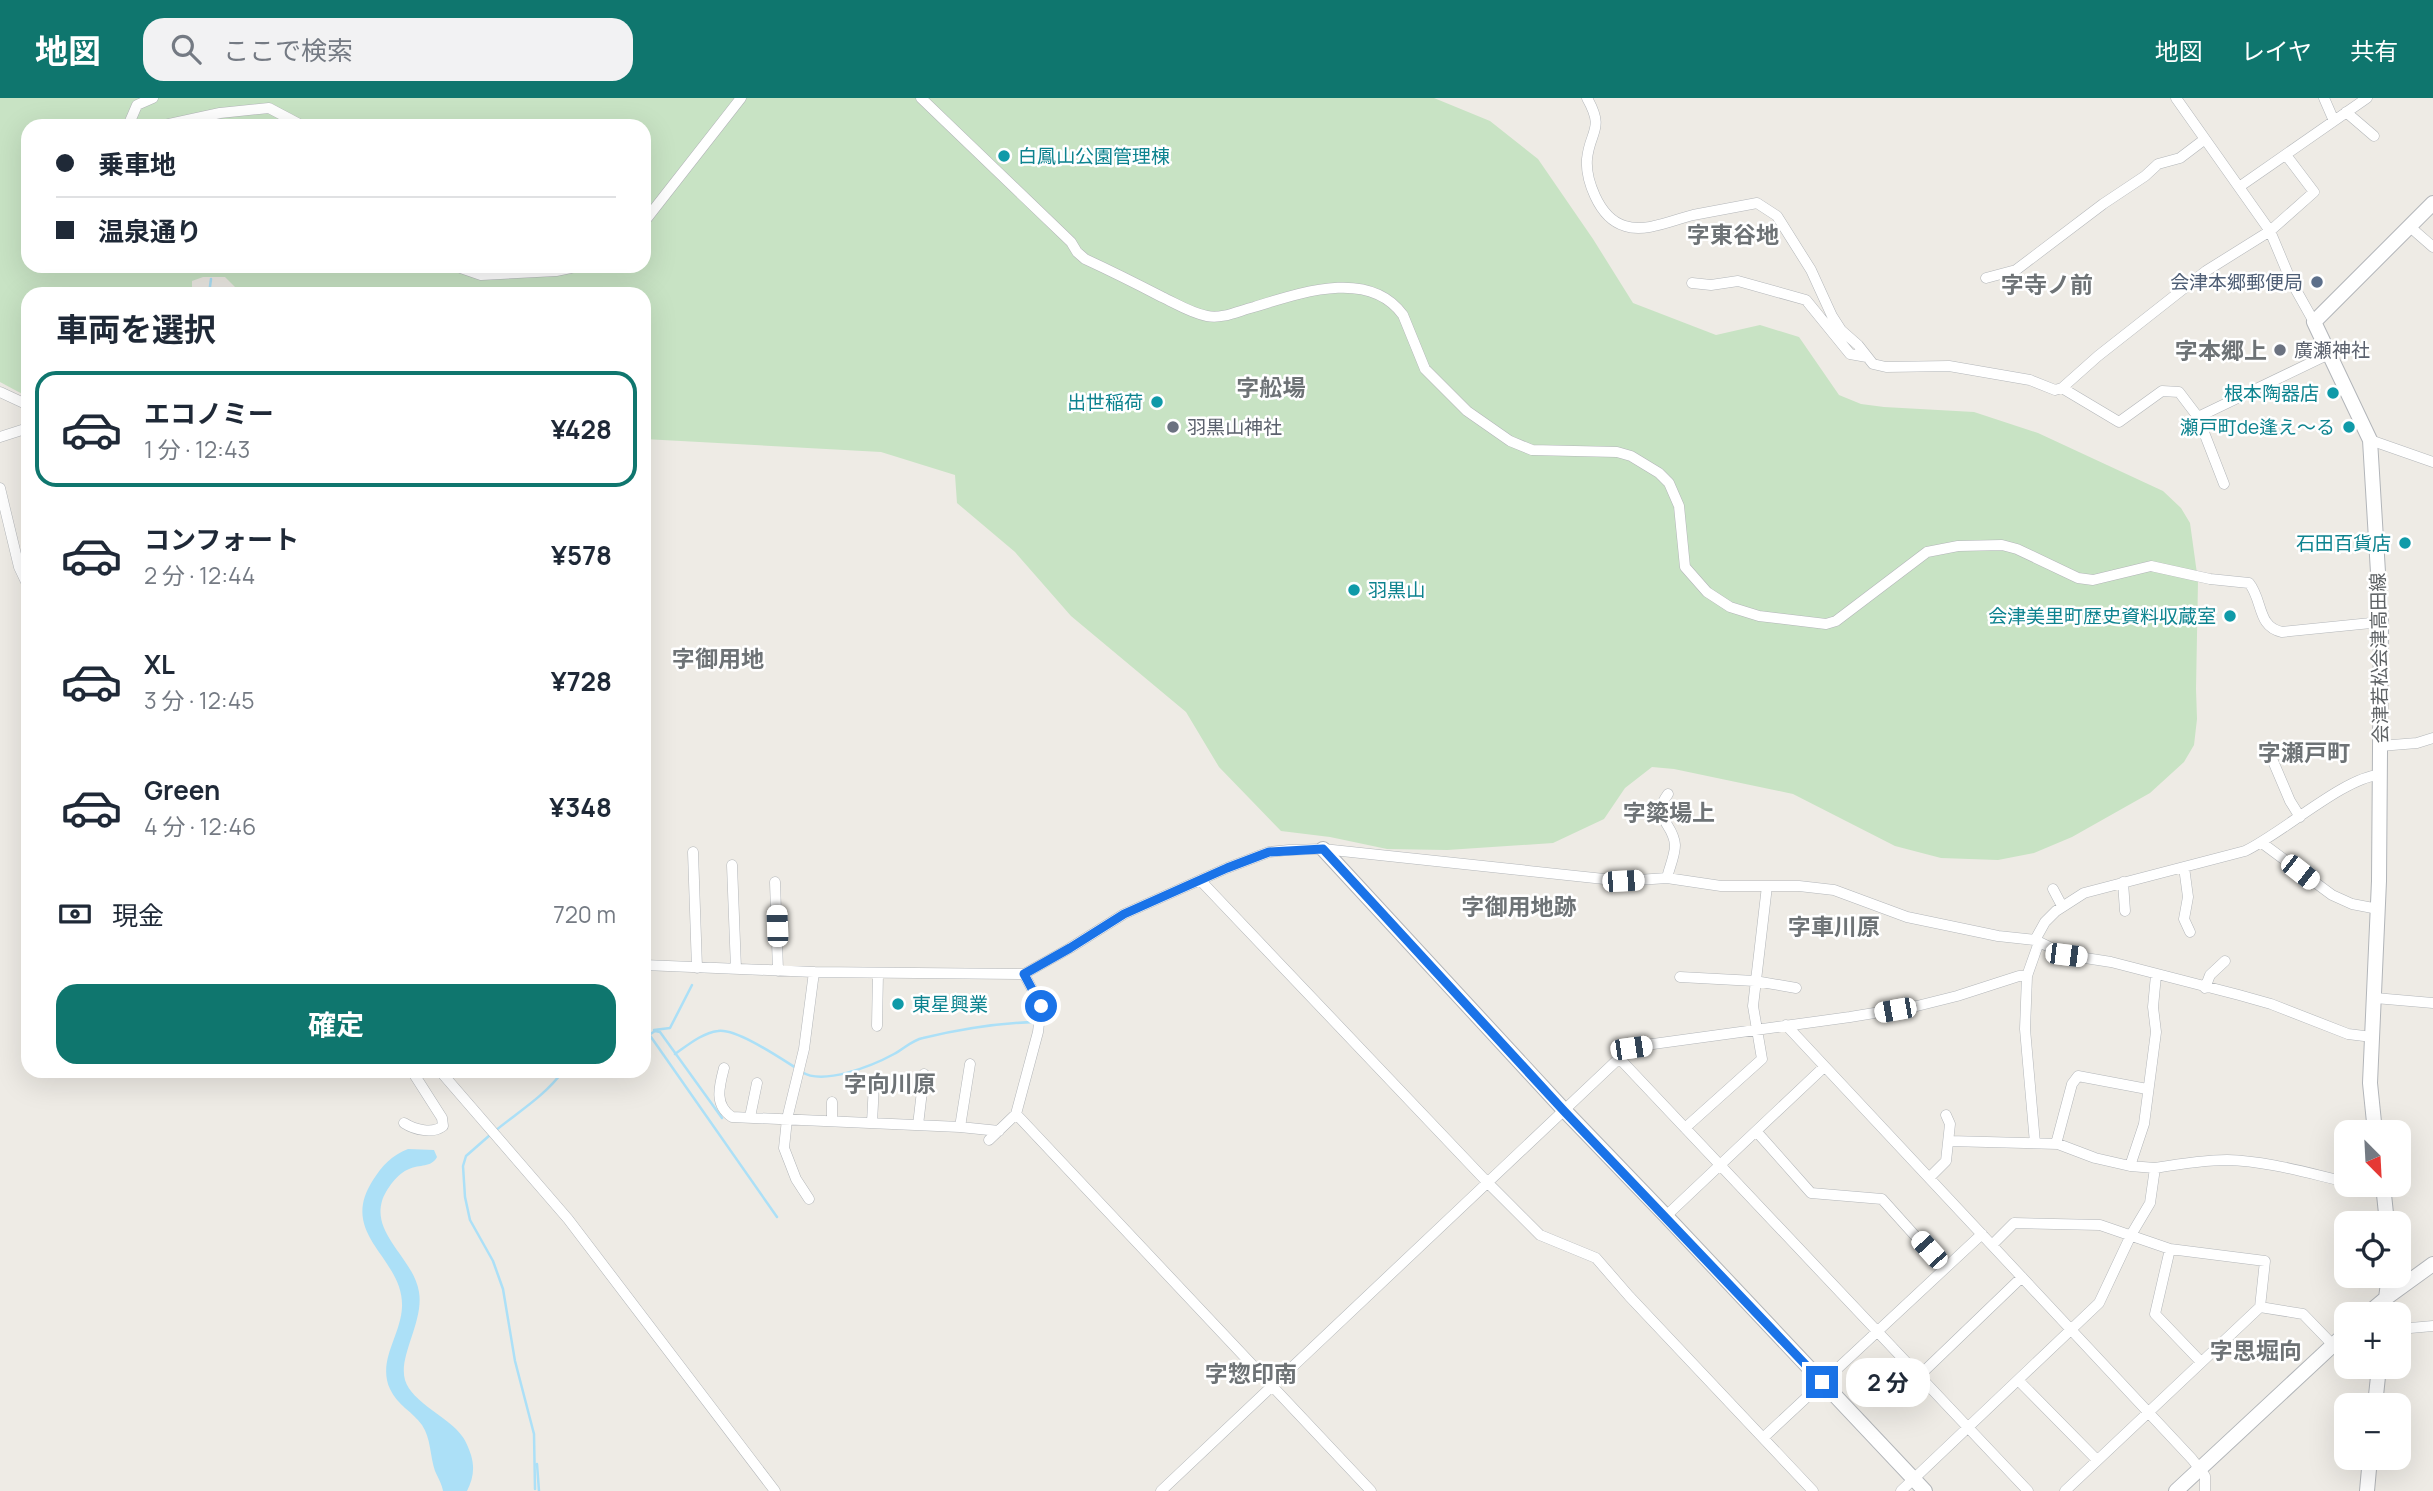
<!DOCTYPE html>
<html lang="ja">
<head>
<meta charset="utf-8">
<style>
  :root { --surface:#fff; --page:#f2f2f3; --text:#1f2937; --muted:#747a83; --line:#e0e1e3; --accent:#0f766e }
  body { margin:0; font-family:Manrope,"Noto Sans JP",sans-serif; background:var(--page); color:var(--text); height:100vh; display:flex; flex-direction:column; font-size:26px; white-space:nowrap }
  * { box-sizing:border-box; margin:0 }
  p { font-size:23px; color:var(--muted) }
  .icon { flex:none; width:38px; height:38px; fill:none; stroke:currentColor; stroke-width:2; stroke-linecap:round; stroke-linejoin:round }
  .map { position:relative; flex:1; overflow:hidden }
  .sheet { position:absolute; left:21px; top:189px; width:630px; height:791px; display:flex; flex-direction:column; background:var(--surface); border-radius:21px; box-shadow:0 7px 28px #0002 }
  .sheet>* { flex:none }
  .guide { position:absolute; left:21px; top:21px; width:630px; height:154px; border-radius:21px; box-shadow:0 7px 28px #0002; display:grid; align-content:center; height:154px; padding:0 35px; background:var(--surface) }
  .needle { width:46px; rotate:156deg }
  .buttons { position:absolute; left:2334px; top:1022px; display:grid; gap:14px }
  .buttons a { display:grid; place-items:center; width:77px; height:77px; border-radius:14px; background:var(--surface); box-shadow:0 7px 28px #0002; font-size:35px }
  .end { position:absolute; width:32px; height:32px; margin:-16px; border:9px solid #1a73e8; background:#fff; box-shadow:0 0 0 4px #fff }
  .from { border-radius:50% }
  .bubble { position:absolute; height:49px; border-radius:21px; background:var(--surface); box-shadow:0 7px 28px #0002; font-size:23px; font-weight:700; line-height:49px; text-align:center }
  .car { position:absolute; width:21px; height:42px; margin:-21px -10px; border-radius:9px; box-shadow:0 0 5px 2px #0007; background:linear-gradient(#fff 24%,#345 0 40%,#fff 0 76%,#345 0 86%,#fff 0) }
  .guide b { display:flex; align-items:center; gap:24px; height:66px; font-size:26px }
  .guide b+b { border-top:2px solid var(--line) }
  .guide i { width:18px; height:18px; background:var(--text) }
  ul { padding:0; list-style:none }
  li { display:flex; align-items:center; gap:21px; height:116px; margin:0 14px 10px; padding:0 21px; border:4px solid transparent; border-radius:21px }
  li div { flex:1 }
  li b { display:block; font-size:26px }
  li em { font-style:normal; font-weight:700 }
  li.selected { border-color:var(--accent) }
  li>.icon { width:63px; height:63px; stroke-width:1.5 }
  h2 { padding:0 35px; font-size:32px; line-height:84px }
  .pay { display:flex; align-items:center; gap:18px; height:77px; padding:0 35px; font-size:26px }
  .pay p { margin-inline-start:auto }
  .action { display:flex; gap:14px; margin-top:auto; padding:14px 35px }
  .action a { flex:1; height:80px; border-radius:21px; background:var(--accent); color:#fff; font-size:28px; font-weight:700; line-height:80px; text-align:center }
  header { display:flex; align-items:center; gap:42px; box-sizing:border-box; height:98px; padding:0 35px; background:var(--accent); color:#fff }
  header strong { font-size:33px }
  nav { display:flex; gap:38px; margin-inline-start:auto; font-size:24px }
  .search { width:490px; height:63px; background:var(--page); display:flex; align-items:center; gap:18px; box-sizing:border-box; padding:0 24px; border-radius:21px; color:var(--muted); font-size:26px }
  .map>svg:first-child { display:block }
  .green { fill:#c8e3c4; fill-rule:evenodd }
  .water { fill:#ace0f7 }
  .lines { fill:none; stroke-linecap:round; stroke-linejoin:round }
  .stream { stroke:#ace0f7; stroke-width:2.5 }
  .street-casing { stroke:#b3b6b9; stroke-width:11 }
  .secondary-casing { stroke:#b2b5b9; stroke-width:16 }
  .street { stroke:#fff; stroke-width:10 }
  .secondary { stroke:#fff; stroke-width:14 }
  .route { stroke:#1a73e8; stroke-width:9 }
  .culture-dot { fill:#0f9aa8; stroke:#fff; stroke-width:2.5 }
  .service-dot { fill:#5c6f8a; stroke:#fff; stroke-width:2.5 }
  .worship-dot { fill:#6b7280; stroke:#fff; stroke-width:2.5 }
  .labels { text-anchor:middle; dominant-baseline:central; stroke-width:5; stroke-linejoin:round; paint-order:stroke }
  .culture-label { font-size:19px; fill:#0d838f; stroke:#fff; text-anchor:end }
  .service-label { font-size:19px; fill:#4e5e75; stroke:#fff; text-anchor:end }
  .worship-label { font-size:19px; fill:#5b616d; stroke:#fff; text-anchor:start }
  .street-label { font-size:19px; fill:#5d6164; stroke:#fff }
  .quarter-label { font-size:23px; font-weight:bold; fill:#6e7376; stroke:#fff }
</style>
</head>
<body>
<header>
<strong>地図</strong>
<div class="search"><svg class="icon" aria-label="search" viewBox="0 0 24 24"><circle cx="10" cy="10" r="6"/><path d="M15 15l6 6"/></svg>ここで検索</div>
<nav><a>地図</a><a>レイヤ</a><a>共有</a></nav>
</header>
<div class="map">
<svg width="2433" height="1393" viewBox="0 0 2433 1393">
  <rect width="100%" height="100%" fill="#eeebe5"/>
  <!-- green -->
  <path class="green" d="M0,0H1434L1490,23L1538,61L1593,141L1633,205L1716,237L1760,227L1799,239L1839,297L1861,306L1884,309L1974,314L2038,335L2163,393L2181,410L2190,425L2198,483L2196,591L2197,621L2194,647L2184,664L2150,695L2072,739L2034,755L1998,762L1941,760L1895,748L1793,696L1674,671L1652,669L1625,690L1604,721L1553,745L1447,752L1387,751L1330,739L1281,733L1219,669L1186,614L1071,518L1015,454L957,405L955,377L881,354L644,341V196H242L225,179H203L192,183V196H28V299L0,284ZM28,28H644V168H28Z"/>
  <!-- water -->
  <path class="water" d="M408,1051L434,1052L437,1059C431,1070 420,1066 409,1071C398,1075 386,1091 382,1103C372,1137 414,1161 419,1194C424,1224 398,1258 405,1282C412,1305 449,1319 462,1338C466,1343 469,1351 471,1357C475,1370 473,1381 467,1393H443C442,1386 438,1380 435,1373C430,1359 431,1340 422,1327C413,1314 397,1307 390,1291C377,1263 401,1237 402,1209C404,1159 337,1138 373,1082C382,1068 392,1057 408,1051Z"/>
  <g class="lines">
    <!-- stream -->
    <path class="stream" d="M209,196L211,181
      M644,929L777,1119
      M654,932L670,930L692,887
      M649,937L655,933L660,934L722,1020
      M675,956C688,947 702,935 718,933C736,930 780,960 796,970
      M802,974C823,988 874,967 894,956C904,951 912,942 923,940C961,931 997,925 1036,924
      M495,1033C518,1014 545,998 563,973
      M490,1037L466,1058L463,1068L465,1099L470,1122L493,1163L503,1191L515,1263L534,1336L535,1391
      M537,1366L539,1393"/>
    <defs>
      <path id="street" d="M921,0L1071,144L1077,154L1085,161C1111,173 1137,186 1162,199C1177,206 1191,215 1207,218C1223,221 1238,213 1254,209C1300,195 1369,170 1403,217L1425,271L1467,313L1510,343L1532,352L1617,354L1631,358L1659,375L1669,385L1679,408L1685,469L1707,494L1730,509L1759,518L1826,526L1836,523L1927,454L1958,448L2002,447L2017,451L2078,480L2093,482L2151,468L2210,481L2249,485C2263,502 2257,529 2282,534L2381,524
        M1587,0C1605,32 1590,32 1587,61C1586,73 1590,87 1595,98C1601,111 1611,124 1625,128C1645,135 1673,122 1693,117C1715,113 1736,109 1757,105L1777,118L1811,172L1832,218L1841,232L1858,247L1873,266L1886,269L1949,268L2030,282L2055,292L2062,290L2098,258L2206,173L2270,133L2314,94L2286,57
        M2176,0L2270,133L2291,183L2314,224
        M2324,0L2334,23
        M2346,14L2374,38
        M128,28L137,7L153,0
        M160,28L220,15L269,10L303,28
        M2239,89L2367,0
        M644,124L741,0
        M2409,128L2433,149
        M455,168L481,177L556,173L580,168
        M1986,180L2016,172L2103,106L2145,78L2158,66L2180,60L2205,41
        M1692,185L1711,187L1738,183L1806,202L1850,256L1867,259
        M2062,290L2119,324L2162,293L2179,294L2198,319L2224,386
        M0,294L28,307
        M2198,319L2329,256
        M0,339L28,330
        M2370,342L2433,364
        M0,390L19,469L28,488
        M2380,648L2417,645L2433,640
        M2270,656L2290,703L2300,719
        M2262,745L2332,797L2352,806L2378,811
        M693,754L697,870
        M732,767L736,871
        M2184,769L2188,799L2184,821L2190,834
        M1667,780C1669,770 1675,758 1675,747C1674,725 1650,720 1668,696
        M1200,782L1487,1084L1540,1137L1596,1160L1629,1198L1813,1393
        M775,784L778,873
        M2123,784L2125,813
        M2053,791L2062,808
        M2035,842L2045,824L2056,813L2084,795L2245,753C2281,736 2345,679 2379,677
        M644,867L814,874L1024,876L1070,850L1124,816L1227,770L1269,754L1289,752L1323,751L1623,783L1667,780L1721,788H1799L1834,792L1907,819L1998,838L2035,842L2066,857L2111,864L2239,897L2271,906L2348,936L2372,939
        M1024,876L1041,908L1038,934L1016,1016L1371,1393
        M1680,879L1755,883L1796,890
        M2205,890L2210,877L2225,863
        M2375,900L2433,905
        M1786,927L2192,1361L2205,1378V1393
        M877,928L878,875
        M1619,960L2028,1393
        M724,970C719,989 714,1007 732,1019L960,1029L999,1033
        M440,973L568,1121L775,1393
        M750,1019L757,985
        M832,1023V1004
        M404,1025C415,1032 433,1036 443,1028L442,1020L412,973
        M872,1025L874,985
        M918,1027L924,976
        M960,1029L970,966
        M1685,1030L1762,961L1753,908L1767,788
        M1756,1033L1811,1095L1882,1101L1944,1170
        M989,1042L1016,1016
        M1949,1043L2058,1046L2095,1060L2130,1068
        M2035,1045L2025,931L2027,878L2039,844
        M2056,1046L2072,986L2078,978L2147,991
        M2155,1070C2179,1066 2203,1062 2227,1062C2268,1063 2307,1075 2347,1084
        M1929,1080L1946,1063L1950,1026L1946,1017
        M2361,1087H2365
        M809,1101L796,1081L784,1050L787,1021L804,951L814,874
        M1666,1118L1824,969
        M1992,1147L2014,1125L2100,1127L2170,1151L2265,1163L2260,1209L2065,1393
        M2170,1151L2155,1216L2201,1264
        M2260,1209L2303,1216L2333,1247
        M2399,1231L2433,1228
        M1919,1278L2022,1179
        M2018,1282L2097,1362
        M1763,1340L1982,1136
        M1161,1393L1631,949L1850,919L1917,908L1957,898L2019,878H2027
        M1901,1393L2099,1205L2131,1137L2150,1105L2155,1070L2130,1068L2144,1026L2156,934L2153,909L2156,877"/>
      <path id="secondary" d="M1323,751L1564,1012L1666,1118L1925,1393
        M2375,1034L2370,985L2379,783L2381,524L2370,342L2314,224L2433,105
        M2383,1087L2387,1125
        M2367,1216L2386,1200L2389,1178
        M2385,1216L2386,1200L2433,1166
        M2375,1307L2379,1269
        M2176,1393L2347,1234
        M2367,1393L2370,1360"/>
    </defs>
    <!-- street casing -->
    <use href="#street" class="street-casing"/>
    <!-- secondary casing -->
    <use href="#secondary" class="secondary-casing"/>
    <!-- street -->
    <use href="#street" class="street"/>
    <!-- secondary -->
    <use href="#secondary" class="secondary"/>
  </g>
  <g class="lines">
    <!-- route -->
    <path class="route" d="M1041,908L1024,876L1070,850L1124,816L1227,770L1269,754L1323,751L1564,1013L1822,1284"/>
  </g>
  <!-- markers -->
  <g class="culture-dot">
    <circle cx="1004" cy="58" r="7"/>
    <circle cx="2333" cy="295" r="7"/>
    <circle cx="1157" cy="304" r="7"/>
    <circle cx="2349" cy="329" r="7"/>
    <circle cx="2405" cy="445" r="7"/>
    <circle cx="1354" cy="492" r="7"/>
    <circle cx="2230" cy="518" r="7"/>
    <circle cx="898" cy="906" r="7"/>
  </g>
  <circle class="service-dot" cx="2317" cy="184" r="7"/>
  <g class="worship-dot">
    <circle cx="2280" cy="252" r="7"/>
    <circle cx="1173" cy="329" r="7"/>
  </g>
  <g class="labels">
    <!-- culture labels -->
    <g class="culture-label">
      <text x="1018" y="58" text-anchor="start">白鳳山公園管理棟</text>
      <text x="2319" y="295">根本陶器店</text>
      <text x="1143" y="304">出世稲荷</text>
      <text x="2335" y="329">瀬戸町de逢え〜る</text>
      <text x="2391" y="445">石田百貨店</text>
      <text x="1368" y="492" text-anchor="start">羽黒山</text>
      <text x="2216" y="518">会津美里町歴史資料収蔵室</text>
      <text x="912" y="906" text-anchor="start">東星興業</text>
    </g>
    <!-- service labels -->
    <g class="service-label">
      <text x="2303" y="184">会津本郷郵便局</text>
    </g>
    <!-- worship labels -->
    <g class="worship-label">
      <text x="2294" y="252">廣瀬神社</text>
      <text x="1187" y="329">羽黒山神社</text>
    </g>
    <!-- street labels -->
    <g class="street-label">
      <text transform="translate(2379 560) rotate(-91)">会津若松会津高田線</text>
    </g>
    <!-- quarter labels -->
    <g class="quarter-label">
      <text x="1733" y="136">字東谷地</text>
      <text x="2047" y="186">字寺ノ前</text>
      <text x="2221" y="252">字本郷上</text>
      <text x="1271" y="289">字舩場</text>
      <text x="718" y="560">字御用地</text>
      <text x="2304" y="654">字瀬戸町</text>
      <text x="1669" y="714">字簗場上</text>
      <text x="1519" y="808">字御用地跡</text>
      <text x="1834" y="828">字車川原</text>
      <text x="890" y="985">字向川原</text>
      <text x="2256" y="1252">字思堀向</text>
      <text x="1251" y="1275">字惣印南</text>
    </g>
  </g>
</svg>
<div class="buttons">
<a><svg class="needle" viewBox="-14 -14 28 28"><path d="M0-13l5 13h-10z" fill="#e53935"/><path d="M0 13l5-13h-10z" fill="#747a83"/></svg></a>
<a><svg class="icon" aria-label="locate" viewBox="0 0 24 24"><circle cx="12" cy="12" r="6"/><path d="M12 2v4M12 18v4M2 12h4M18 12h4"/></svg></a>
<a>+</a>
<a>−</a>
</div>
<i class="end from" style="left:1041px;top:908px"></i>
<i class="end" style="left:1822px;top:1284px"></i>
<div class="bubble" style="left:1846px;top:1260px;width:84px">2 分</div>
<i class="car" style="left:2300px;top:774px;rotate:128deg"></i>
<i class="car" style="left:1623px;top:783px;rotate:87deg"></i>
<i class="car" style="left:777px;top:828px;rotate:358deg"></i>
<i class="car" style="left:2066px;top:857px;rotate:97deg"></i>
<i class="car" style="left:1895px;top:912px;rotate:260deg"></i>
<i class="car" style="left:1631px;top:950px;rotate:82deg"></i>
<i class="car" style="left:1929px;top:1152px;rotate:318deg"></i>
<div class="guide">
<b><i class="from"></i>乗車地</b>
<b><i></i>温泉通り</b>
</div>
<section class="sheet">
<h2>車両を選択</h2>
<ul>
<li class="selected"><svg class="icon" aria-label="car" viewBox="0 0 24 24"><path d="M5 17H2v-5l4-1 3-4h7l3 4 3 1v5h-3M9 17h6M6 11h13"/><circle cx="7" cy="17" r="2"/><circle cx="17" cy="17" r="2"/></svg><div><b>エコノミー</b><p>1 分 · 12:43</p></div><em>¥428</em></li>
<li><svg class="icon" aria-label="car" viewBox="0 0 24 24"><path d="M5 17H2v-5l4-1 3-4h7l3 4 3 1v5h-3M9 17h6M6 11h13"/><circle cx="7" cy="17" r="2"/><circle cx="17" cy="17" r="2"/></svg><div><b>コンフォート</b><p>2 分 · 12:44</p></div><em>¥578</em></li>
<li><svg class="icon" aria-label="car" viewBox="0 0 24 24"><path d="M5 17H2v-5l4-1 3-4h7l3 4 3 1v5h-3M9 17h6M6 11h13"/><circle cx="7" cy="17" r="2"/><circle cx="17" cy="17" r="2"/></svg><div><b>XL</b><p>3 分 · 12:45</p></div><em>¥728</em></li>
<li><svg class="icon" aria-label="car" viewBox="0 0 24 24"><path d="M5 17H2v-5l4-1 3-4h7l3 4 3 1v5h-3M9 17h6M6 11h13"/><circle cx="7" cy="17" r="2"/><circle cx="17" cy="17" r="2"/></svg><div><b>Green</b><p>4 分 · 12:46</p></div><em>¥348</em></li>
</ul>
<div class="pay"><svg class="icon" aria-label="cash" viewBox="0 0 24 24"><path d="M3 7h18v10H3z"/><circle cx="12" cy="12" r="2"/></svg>現金<p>720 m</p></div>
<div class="action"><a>確定</a></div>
</section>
</div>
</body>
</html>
